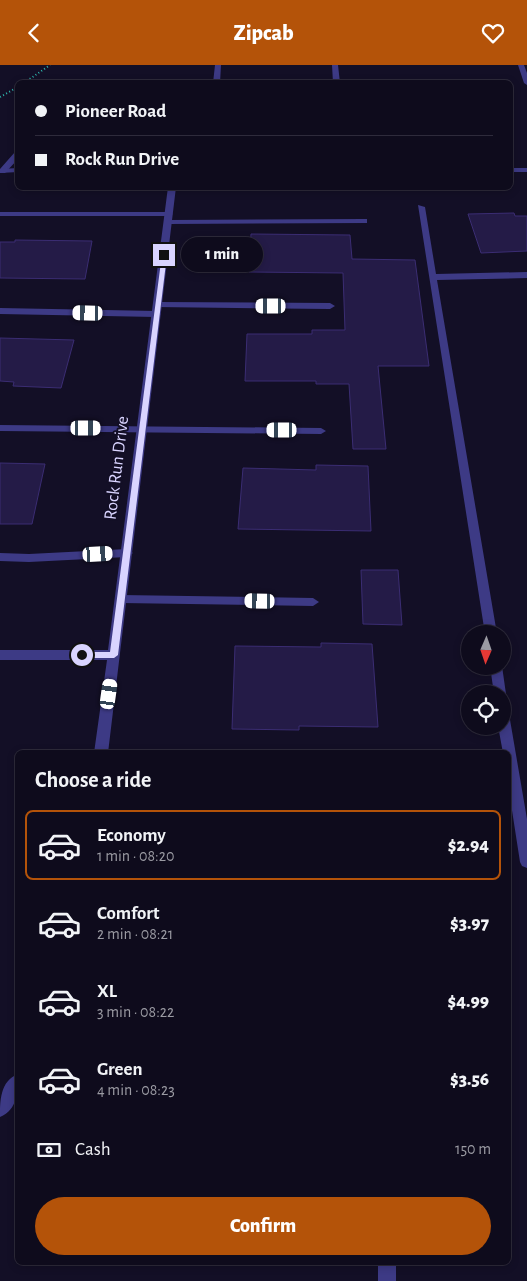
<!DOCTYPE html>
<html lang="en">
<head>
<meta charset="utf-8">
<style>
  :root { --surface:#0e0b1c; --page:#1c1929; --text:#f1f3f6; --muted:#9b9ba3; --line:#2e2b3b; --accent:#b45309 }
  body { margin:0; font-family:"Alegreya Sans",sans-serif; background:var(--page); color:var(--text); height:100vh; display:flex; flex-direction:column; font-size:19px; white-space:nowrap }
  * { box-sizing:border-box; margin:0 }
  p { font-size:16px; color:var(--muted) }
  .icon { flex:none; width:28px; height:28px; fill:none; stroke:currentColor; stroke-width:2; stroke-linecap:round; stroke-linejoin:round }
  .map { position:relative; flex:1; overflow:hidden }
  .drawer { position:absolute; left:15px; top:685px; width:496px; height:515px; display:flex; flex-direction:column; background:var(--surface); border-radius:8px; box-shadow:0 2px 8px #0003,0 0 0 1px var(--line) }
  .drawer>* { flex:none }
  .hud { position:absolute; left:15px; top:15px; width:498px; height:110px; border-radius:8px; box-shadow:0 2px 8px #0003,0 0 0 1px var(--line); display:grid; align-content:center; height:110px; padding:0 20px; background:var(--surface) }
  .needle { width:32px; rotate:182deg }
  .fabs { position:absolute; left:461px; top:560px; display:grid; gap:10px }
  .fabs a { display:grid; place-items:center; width:50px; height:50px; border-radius:50%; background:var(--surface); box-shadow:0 2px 8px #0003,0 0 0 1px var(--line); font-size:25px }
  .end { position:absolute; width:22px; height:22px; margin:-11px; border:6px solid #d9d4ff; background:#111; box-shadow:0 0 0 2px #111 }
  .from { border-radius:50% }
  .bubble { position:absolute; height:35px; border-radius:18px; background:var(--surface); box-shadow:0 2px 8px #0003,0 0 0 1px var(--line); font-size:16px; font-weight:800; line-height:35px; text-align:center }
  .car { position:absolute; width:15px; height:30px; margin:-15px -8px; border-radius:6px; box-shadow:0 0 4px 1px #0007; background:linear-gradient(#fff 24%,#345 0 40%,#fff 0 76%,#345 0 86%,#fff 0) }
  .hud b { display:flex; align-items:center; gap:18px; height:48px; font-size:19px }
  .hud b+b { border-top:1px solid var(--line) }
  .hud i { width:12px; height:12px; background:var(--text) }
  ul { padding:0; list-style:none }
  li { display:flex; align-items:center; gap:15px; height:70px; margin:0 10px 8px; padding:0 10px; border:2px solid transparent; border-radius:8px }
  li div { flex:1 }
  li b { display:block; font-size:19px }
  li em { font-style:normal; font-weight:800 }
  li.on { border-color:var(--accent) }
  li>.icon { width:45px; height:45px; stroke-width:1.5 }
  h2 { padding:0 20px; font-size:22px; line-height:60px }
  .pay { display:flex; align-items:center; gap:12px; height:55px; padding:0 20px; font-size:19px }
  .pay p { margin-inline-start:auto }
  .action { display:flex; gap:10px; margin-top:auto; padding:10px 20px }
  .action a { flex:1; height:58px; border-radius:30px; background:var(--accent); color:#fff; font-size:20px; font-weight:800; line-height:58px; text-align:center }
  header { display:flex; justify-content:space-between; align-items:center; height:65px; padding:0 20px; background:var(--accent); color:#fff; font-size:22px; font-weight:800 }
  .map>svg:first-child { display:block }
  .building { fill:#241b47; stroke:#3b2d73 }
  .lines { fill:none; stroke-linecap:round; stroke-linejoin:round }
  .path { stroke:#2fb8b0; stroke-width:2; stroke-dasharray:1 2.5; stroke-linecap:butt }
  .service { fill:#3d3a85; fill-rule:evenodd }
  .minor { fill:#3d3a85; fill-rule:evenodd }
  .tertiary { fill:#3d3a85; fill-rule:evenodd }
  .route { fill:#d9d4ff }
  .labels { text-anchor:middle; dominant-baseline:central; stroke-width:4; stroke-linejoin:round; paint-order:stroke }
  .street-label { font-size:18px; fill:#d9d4ff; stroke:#130f26 }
</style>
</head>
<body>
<header><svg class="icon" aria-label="back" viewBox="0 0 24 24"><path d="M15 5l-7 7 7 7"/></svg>Zipcab<svg class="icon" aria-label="heart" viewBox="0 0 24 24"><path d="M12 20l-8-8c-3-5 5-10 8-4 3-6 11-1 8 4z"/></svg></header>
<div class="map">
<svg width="527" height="1216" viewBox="0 0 527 1216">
  <rect width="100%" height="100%" fill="#130f26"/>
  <!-- building -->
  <path class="building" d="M514,148L515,151H527V186L481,188L468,149Z
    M251,169L350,170L352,194L415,195L429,301H378L386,384H353L349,319H316V316H245L247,269H312V265H345L343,208L249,207Z
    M15,175L92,176L85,214L0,213V177H15Z
    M0,273L74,275L61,323L13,321L14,317L0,316Z
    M0,398L45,399L32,459H0Z
    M316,400L368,401L371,466L238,464L243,403L316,405Z
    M361,505H398L402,560L363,559Z
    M321,578L372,579L378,662L299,661V665L232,664L235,581L321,582Z"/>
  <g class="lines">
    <!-- path -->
    <path class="path" d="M24,18L50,0
      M0,32L18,22"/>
    <!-- service -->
    <path class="service" d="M332,0H338L340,18H333Z
      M15,87H18V94L5,108H0V104Z
      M418,140L425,142L436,209L527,207V213L437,215L497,569H485Z
      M0,147H169L173,149L169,151H0Z
      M364,154H367V158L168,159L164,157L168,155Z
      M158,237L330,238L335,241L330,244L155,242V238Z
      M0,243L156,246L161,249L156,252L0,249Z
      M0,360L321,363L326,366L321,369L0,366Z
      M127,484L133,488L127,492L29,497L0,496V488L29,489Z
      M121,530L313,533L319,537L313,541L121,538L115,534Z
      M490,601H502L506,629L504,633H502V629H494Z
      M502,638L507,639L508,643L527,754V803L522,801L520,797L509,726V688H503L498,661H502Z
      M378,1198H396V1216H378Z"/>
    <!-- minor -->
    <path class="minor" d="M215,0H221L220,18H213Z
      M518,0H524L527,8V20L524,18Z
      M168,122H176L108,688H94L107,595H0V585H108Z
      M18,1009C18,1025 18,1045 0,1052C0,1036 0,1016 18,1009Z"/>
    <!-- tertiary -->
    <path class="tertiary" d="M18,103V107L0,108V104Z
      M510,103H527V107H510Z"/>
  </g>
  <!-- route -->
  <path class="route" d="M162,189L167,190L118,590L114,593H82L78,590L82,587H110Z"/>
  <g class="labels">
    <!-- street labels -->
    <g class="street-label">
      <text transform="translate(117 403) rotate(-83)">Rock Run Drive</text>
    </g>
  </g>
</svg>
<div class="fabs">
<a><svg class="needle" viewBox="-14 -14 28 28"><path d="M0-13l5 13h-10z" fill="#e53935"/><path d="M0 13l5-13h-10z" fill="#9b9ba3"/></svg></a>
<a><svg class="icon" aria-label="locate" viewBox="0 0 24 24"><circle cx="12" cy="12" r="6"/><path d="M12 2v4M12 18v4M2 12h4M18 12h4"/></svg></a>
</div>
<i class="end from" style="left:82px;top:590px"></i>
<i class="end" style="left:164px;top:190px"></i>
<div class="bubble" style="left:181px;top:172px;width:82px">1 min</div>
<i class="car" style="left:271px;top:241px;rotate:270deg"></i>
<i class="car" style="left:88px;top:248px;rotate:271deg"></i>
<i class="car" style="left:86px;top:363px;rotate:90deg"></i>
<i class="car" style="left:282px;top:365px;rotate:270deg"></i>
<i class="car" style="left:98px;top:489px;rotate:87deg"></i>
<i class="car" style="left:260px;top:536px;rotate:271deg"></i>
<i class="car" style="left:109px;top:629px;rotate:8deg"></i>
<div class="hud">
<b><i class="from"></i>Pioneer Road</b>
<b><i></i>Rock Run Drive</b>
</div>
<section class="drawer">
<h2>Choose a ride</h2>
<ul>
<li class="on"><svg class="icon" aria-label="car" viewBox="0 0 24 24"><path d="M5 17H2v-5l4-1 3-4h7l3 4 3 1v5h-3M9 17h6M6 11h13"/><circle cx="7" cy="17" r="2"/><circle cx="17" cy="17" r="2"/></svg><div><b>Economy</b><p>1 min · 08:20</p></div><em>$2.94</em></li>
<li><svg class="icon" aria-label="car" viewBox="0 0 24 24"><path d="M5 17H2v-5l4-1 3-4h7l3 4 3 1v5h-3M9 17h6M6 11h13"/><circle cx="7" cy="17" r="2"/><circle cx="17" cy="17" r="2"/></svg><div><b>Comfort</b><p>2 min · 08:21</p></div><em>$3.97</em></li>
<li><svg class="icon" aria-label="car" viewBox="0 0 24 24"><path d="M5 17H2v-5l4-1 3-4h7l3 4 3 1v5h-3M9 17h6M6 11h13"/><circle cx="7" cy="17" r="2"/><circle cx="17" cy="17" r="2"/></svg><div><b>XL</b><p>3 min · 08:22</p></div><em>$4.99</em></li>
<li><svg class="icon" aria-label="car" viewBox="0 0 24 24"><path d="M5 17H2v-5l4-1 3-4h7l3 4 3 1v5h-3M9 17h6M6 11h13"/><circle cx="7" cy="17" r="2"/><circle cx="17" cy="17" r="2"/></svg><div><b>Green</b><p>4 min · 08:23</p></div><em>$3.56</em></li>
</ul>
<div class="pay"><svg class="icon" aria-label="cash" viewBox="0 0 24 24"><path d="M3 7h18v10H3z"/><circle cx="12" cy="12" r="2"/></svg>Cash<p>150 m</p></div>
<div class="action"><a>Confirm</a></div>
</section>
</div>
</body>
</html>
